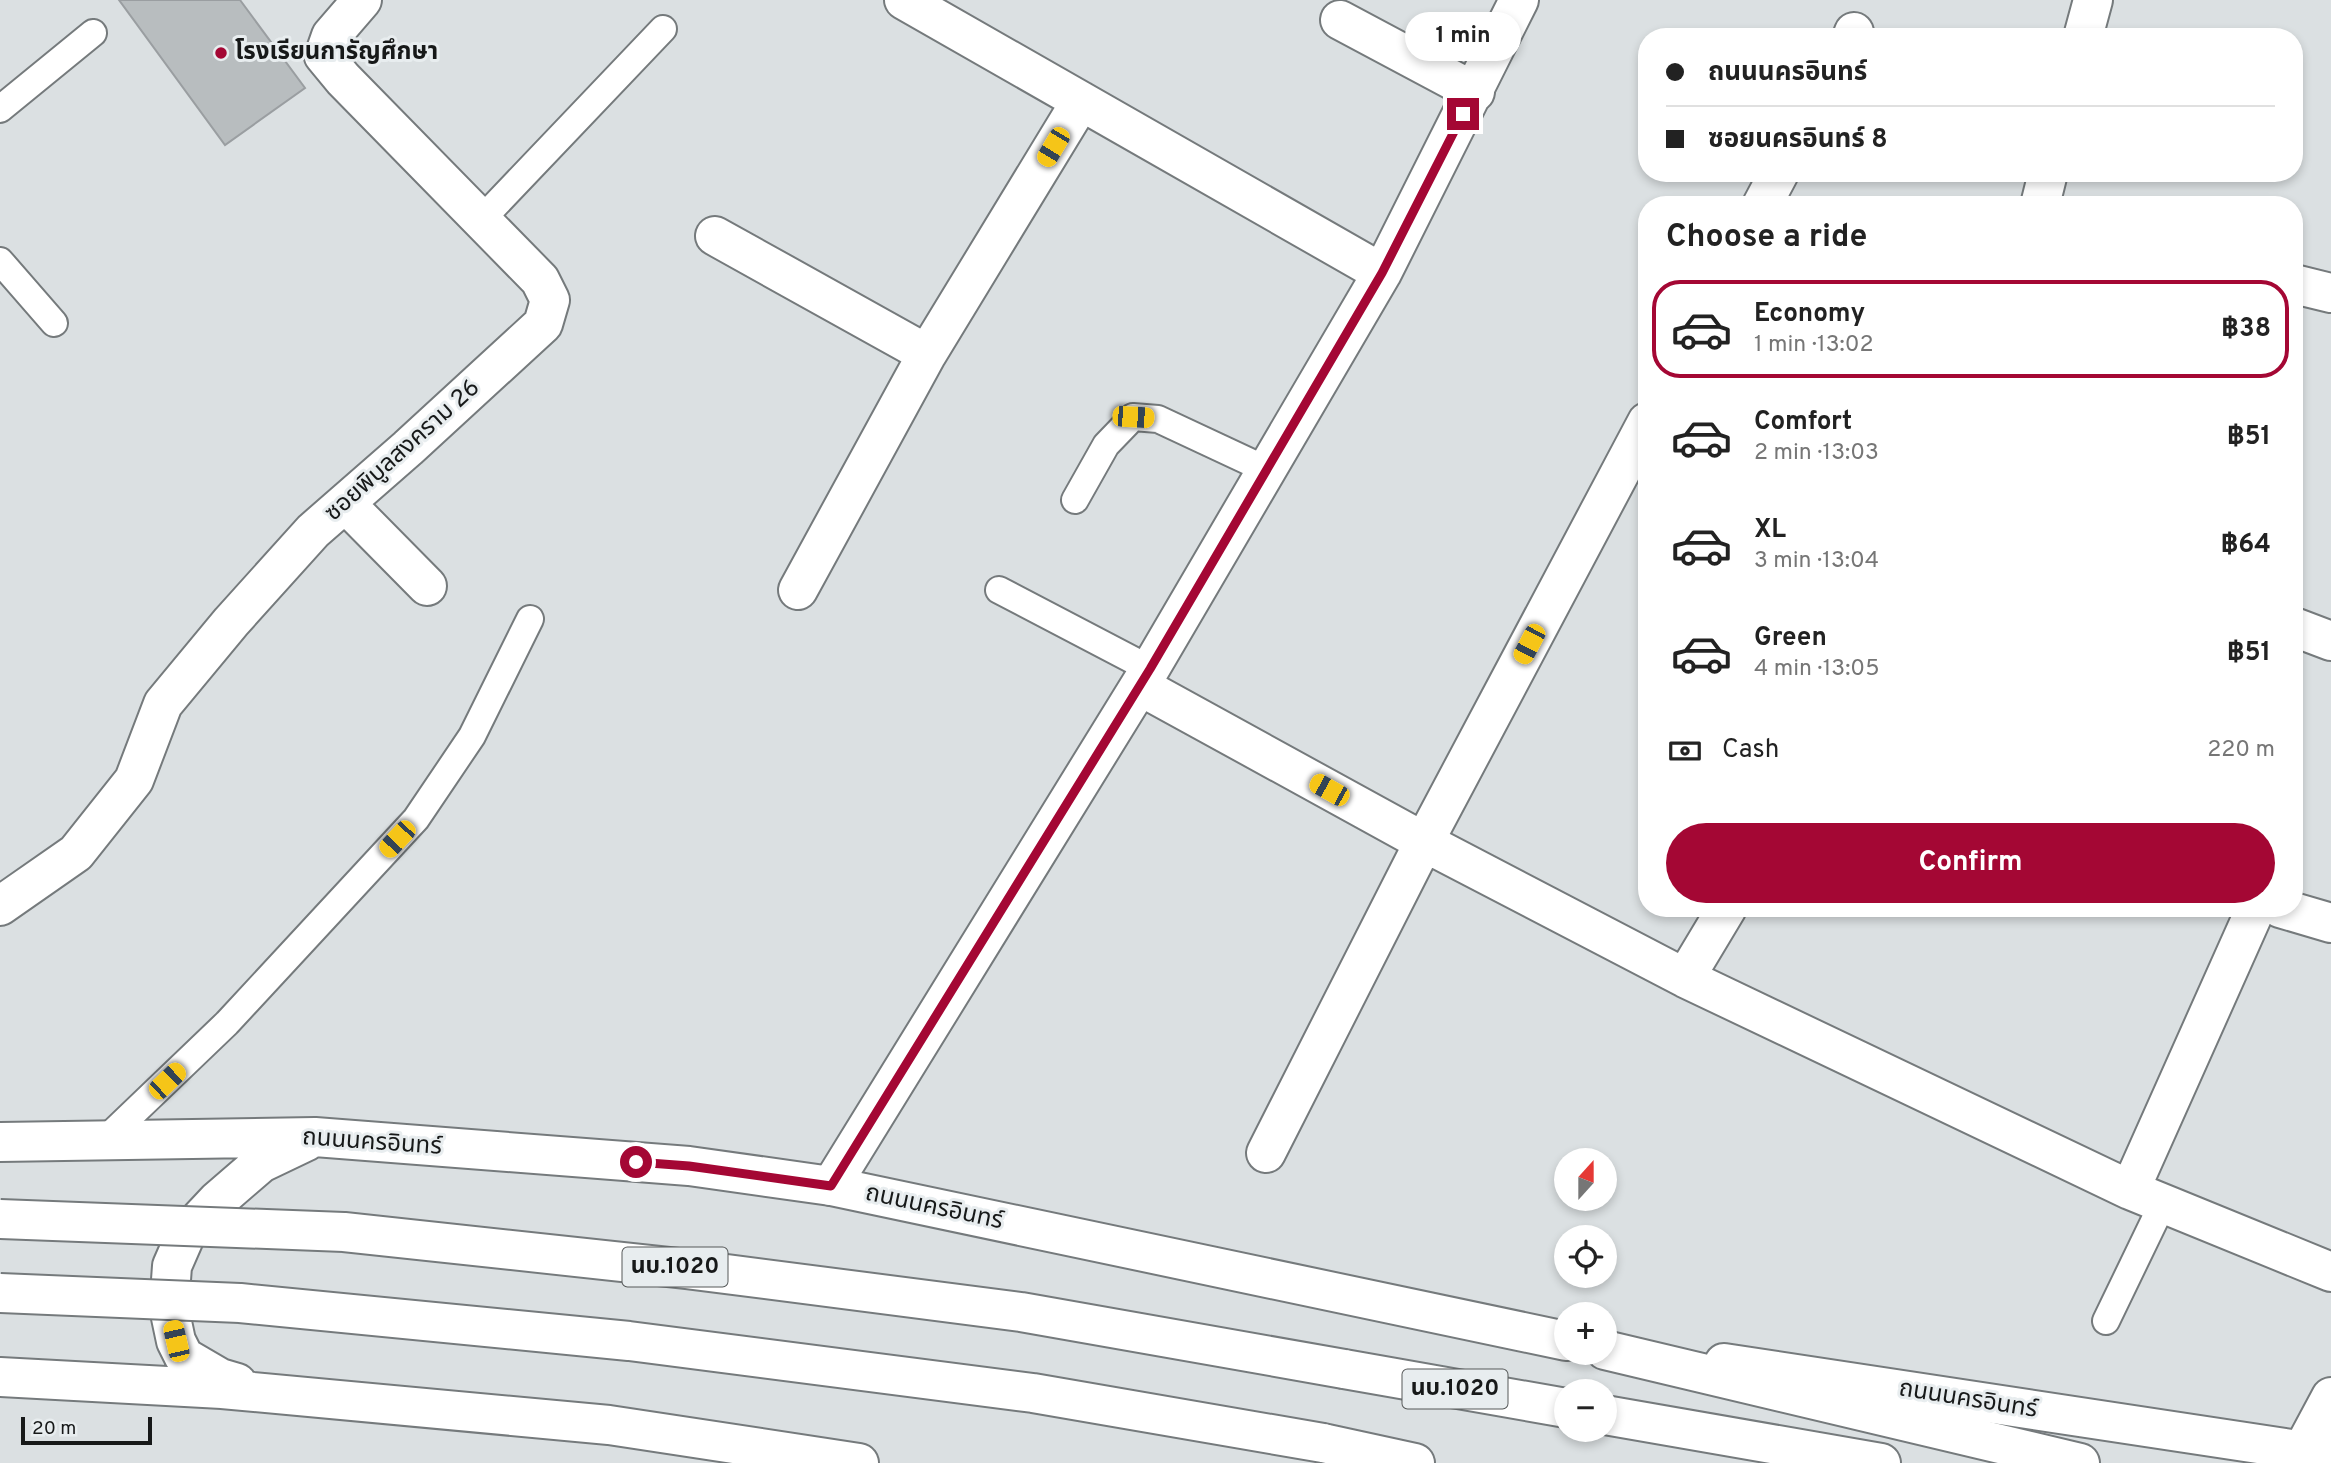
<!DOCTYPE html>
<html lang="en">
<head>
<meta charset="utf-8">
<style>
  :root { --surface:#fff; --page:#f2f2f2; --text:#222; --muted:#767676; --line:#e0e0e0; --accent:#a40734 }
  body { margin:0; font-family:Overpass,"Noto Sans Thai",sans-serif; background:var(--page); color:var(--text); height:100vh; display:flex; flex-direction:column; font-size:26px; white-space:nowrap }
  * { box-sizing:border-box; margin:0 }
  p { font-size:23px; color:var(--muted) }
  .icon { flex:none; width:38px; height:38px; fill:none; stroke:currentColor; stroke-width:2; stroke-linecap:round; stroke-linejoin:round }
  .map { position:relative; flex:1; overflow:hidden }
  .side { position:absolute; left:1638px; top:196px; width:665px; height:721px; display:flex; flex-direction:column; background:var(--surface); border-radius:28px; box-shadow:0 4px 10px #0003 }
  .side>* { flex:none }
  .hud { position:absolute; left:1638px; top:28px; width:665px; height:154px; border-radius:28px; box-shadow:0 4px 10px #0003; display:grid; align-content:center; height:154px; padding:0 28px; background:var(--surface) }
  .needle { width:46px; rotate:21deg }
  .fabs { position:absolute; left:1554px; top:1148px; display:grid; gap:14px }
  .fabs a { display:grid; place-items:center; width:63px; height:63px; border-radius:50%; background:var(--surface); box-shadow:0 4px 10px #0003; font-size:35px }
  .scale { position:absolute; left:21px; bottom:18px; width:131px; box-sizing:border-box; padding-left:7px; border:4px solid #171919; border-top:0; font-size:19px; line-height:24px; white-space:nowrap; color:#171919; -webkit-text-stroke:5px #e8edef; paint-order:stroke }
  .end { position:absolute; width:32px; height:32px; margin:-16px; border:9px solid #a40734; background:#fff; box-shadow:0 0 0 4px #fff }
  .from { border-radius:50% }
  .bubble { position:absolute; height:49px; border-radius:24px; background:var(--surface); box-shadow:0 4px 10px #0003; font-size:23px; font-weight:700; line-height:49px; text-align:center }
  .car { position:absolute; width:21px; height:42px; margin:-21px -10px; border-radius:9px; box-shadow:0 0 5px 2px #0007; background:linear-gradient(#f5c518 24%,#345 0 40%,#f5c518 0 76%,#345 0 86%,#f5c518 0) }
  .hud b { display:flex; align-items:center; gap:24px; height:66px; font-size:26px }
  .hud b+b { border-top:2px solid var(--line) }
  .hud i { width:18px; height:18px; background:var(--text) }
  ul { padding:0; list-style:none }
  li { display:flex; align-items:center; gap:21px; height:98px; margin:0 14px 10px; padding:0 14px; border:4px solid transparent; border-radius:28px }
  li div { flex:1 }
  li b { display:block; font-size:26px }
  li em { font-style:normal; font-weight:700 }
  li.active { border-color:var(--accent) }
  li>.icon { width:63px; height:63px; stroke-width:1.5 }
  h2 { padding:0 28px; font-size:32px; line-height:84px }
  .pay { display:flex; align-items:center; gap:18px; height:77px; padding:0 28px; font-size:26px }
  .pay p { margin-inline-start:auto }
  .cta { display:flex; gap:14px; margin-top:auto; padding:14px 28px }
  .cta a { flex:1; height:80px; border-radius:42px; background:var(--accent); color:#fff; font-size:28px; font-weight:700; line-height:80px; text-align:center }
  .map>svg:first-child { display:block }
  .building { fill:#b8bdbf; stroke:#9a9ea1; stroke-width:2 }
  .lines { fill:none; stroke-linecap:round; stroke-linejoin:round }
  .lane-casing { stroke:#757a7c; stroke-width:30 }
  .street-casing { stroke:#757a7c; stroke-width:42 }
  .secondary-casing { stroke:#757a7c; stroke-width:42 }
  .primary-casing { stroke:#757a7c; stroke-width:42 }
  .lane { stroke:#fff; stroke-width:26 }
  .street { stroke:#fff; stroke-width:38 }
  .secondary { stroke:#fff; stroke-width:38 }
  .primary { stroke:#fff; stroke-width:38 }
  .primary-bridge-casing { stroke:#757a7c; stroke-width:42; stroke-linecap:butt }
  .primary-bridge { stroke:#fff; stroke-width:38 }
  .route { stroke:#a40734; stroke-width:9 }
  .poi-dot { fill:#a40734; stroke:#e8edef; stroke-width:2.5 }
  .labels { text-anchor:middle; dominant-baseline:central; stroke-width:6; stroke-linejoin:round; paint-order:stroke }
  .shield { fill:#e8edef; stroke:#565959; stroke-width:2 }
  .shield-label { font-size:23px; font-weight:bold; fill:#171919 }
  .poi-label { font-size:24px; font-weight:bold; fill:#171919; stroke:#e8edef; text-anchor:start }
  .street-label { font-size:24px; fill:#171919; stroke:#e8edef }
</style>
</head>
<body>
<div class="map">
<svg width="2331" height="1463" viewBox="0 0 2331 1463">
  <rect width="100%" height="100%" fill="#dbe0e2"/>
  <!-- building -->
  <path class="building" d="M119,0H240L305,88L225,145Z"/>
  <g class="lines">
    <defs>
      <path id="lane" d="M0,109L93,33
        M481,220L663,29
        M0,261L54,323
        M1075,500L1106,445L1133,417L1158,419L1267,470
        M999,590L1150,669
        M106,1139L227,1023L416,819L472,736L530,619
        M2106,1321L2163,1203"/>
      <path id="street" d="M904,0L1382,273
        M1340,20L1475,92
        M1852,37L1854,32
        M2083,37L2093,0
        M1762,205L1779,173
        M2040,205L2048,173
        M715,236L927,354
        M2294,284L2331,293
        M345,503L427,586
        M798,590L927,354L1081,101
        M2294,627L2331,641
        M1140,686L1424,842L1685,978L2130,1190L2331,1272
        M0,906L76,853L134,780L163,704L231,622L313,531L408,448L543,324L550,300L540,280L343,79L324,56L331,36L362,0
        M2280,908L2331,923
        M1685,978L1727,908
        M1266,1153L1424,842L1647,422
        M831,1186L1150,669L1382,273L1519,0
        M2130,1190L2256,908
        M2302,1451L2331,1397"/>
      <path id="secondary" d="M1724,1363L2331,1455"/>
      <path id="primary" d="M0,1142L315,1137L689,1166L831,1186L1566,1341
        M1605,1350L2080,1463
        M1344,1369L1566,1408
        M0,1377L222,1389L609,1425L859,1463
        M237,1383L220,1378L184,1357L176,1341L169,1308L172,1266L186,1234L217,1201L261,1163L307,1141
        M1605,1415L1881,1463
        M1323,1443L1415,1463"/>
    </defs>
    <!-- lane casing -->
    <use href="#lane" class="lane-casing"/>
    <!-- street casing -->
    <use href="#street" class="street-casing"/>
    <!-- secondary casing -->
    <use href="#secondary" class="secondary-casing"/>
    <!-- primary casing -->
    <use href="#primary" class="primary-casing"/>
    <!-- lane -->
    <use href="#lane" class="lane"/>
    <!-- street -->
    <use href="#street" class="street"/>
    <!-- secondary -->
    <use href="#secondary" class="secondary"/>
    <!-- primary -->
    <use href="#primary" class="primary"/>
    <defs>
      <path id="primary-bridge" d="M0,1219L344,1232L687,1269L1021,1312L1344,1369
        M0,1293L240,1303L629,1341L1033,1393L1323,1443"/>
    </defs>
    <!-- primary-bridge casing -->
    <use href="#primary-bridge" class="primary-bridge-casing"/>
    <!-- primary-bridge -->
    <use href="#primary-bridge" class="primary-bridge"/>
  </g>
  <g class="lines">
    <!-- route -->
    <path class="route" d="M636,1162L689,1166L831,1186L1150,669L1382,273L1463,114"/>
  </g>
  <!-- markers -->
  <circle class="poi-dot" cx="221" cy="53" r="7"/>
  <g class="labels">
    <!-- shield labels -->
    <g class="shield">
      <rect x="622.5" y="1247.5" width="105" height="39" rx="5"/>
      <rect x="1402.5" y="1369.5" width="105" height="39" rx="5"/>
    </g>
    <g class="shield-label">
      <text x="675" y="1267">นบ.1020</text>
      <text x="1455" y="1389">นบ.1020</text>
    </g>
    <!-- poi labels -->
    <g class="poi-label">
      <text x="235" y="53">โรงเรียนการัญศึกษา</text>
    </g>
    <!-- street labels -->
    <g class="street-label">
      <text transform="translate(403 451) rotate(-42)">ซอยพิบูลสงคราม 26</text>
      <text transform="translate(372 1143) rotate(4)">ถนนนครอินทร์</text>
      <text transform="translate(934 1208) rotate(12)">ถนนนครอินทร์</text>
      <text transform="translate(1968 1400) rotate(9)">ถนนนครอินทร์</text>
    </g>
  </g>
</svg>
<div class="fabs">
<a><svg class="needle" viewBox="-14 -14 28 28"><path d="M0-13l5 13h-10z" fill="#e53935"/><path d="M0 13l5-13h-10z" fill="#767676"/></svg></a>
<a><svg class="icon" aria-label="locate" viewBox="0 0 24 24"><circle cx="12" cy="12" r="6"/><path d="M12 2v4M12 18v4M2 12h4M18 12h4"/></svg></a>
<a>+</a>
<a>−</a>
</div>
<div class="scale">20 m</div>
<i class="end from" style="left:636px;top:1162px"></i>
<i class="end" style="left:1463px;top:114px"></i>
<div class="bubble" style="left:1405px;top:12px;width:116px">1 min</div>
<i class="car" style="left:1053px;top:147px;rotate:211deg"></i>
<i class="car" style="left:1133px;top:417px;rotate:93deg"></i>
<i class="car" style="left:1529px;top:644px;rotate:208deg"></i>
<i class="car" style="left:1329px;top:790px;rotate:299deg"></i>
<i class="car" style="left:397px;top:839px;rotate:223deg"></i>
<i class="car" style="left:167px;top:1081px;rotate:46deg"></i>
<i class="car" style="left:176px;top:1341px;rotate:347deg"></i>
<div class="hud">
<b><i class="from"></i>ถนนนครอินทร์</b>
<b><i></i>ซอยนครอินทร์ 8</b>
</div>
<section class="side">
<h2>Choose a ride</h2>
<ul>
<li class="active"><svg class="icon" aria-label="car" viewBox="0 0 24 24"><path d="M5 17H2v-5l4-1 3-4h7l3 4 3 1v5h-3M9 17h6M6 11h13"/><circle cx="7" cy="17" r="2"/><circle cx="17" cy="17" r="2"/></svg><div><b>Economy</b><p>1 min · 13:02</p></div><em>฿38</em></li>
<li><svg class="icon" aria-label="car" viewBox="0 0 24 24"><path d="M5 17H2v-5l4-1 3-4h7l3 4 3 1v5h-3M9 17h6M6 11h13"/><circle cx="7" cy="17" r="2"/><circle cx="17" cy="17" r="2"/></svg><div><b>Comfort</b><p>2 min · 13:03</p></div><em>฿51</em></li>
<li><svg class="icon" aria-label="car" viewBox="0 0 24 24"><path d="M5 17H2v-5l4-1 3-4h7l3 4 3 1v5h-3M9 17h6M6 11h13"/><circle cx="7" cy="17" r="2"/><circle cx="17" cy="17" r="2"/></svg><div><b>XL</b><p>3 min · 13:04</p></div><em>฿64</em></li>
<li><svg class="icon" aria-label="car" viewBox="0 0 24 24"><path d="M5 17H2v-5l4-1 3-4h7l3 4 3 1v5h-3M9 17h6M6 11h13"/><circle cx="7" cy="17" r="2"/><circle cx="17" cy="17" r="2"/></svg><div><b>Green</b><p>4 min · 13:05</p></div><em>฿51</em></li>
</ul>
<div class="pay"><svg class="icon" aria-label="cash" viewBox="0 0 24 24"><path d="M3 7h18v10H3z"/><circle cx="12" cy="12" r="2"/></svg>Cash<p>220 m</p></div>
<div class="cta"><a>Confirm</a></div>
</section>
</div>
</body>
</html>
